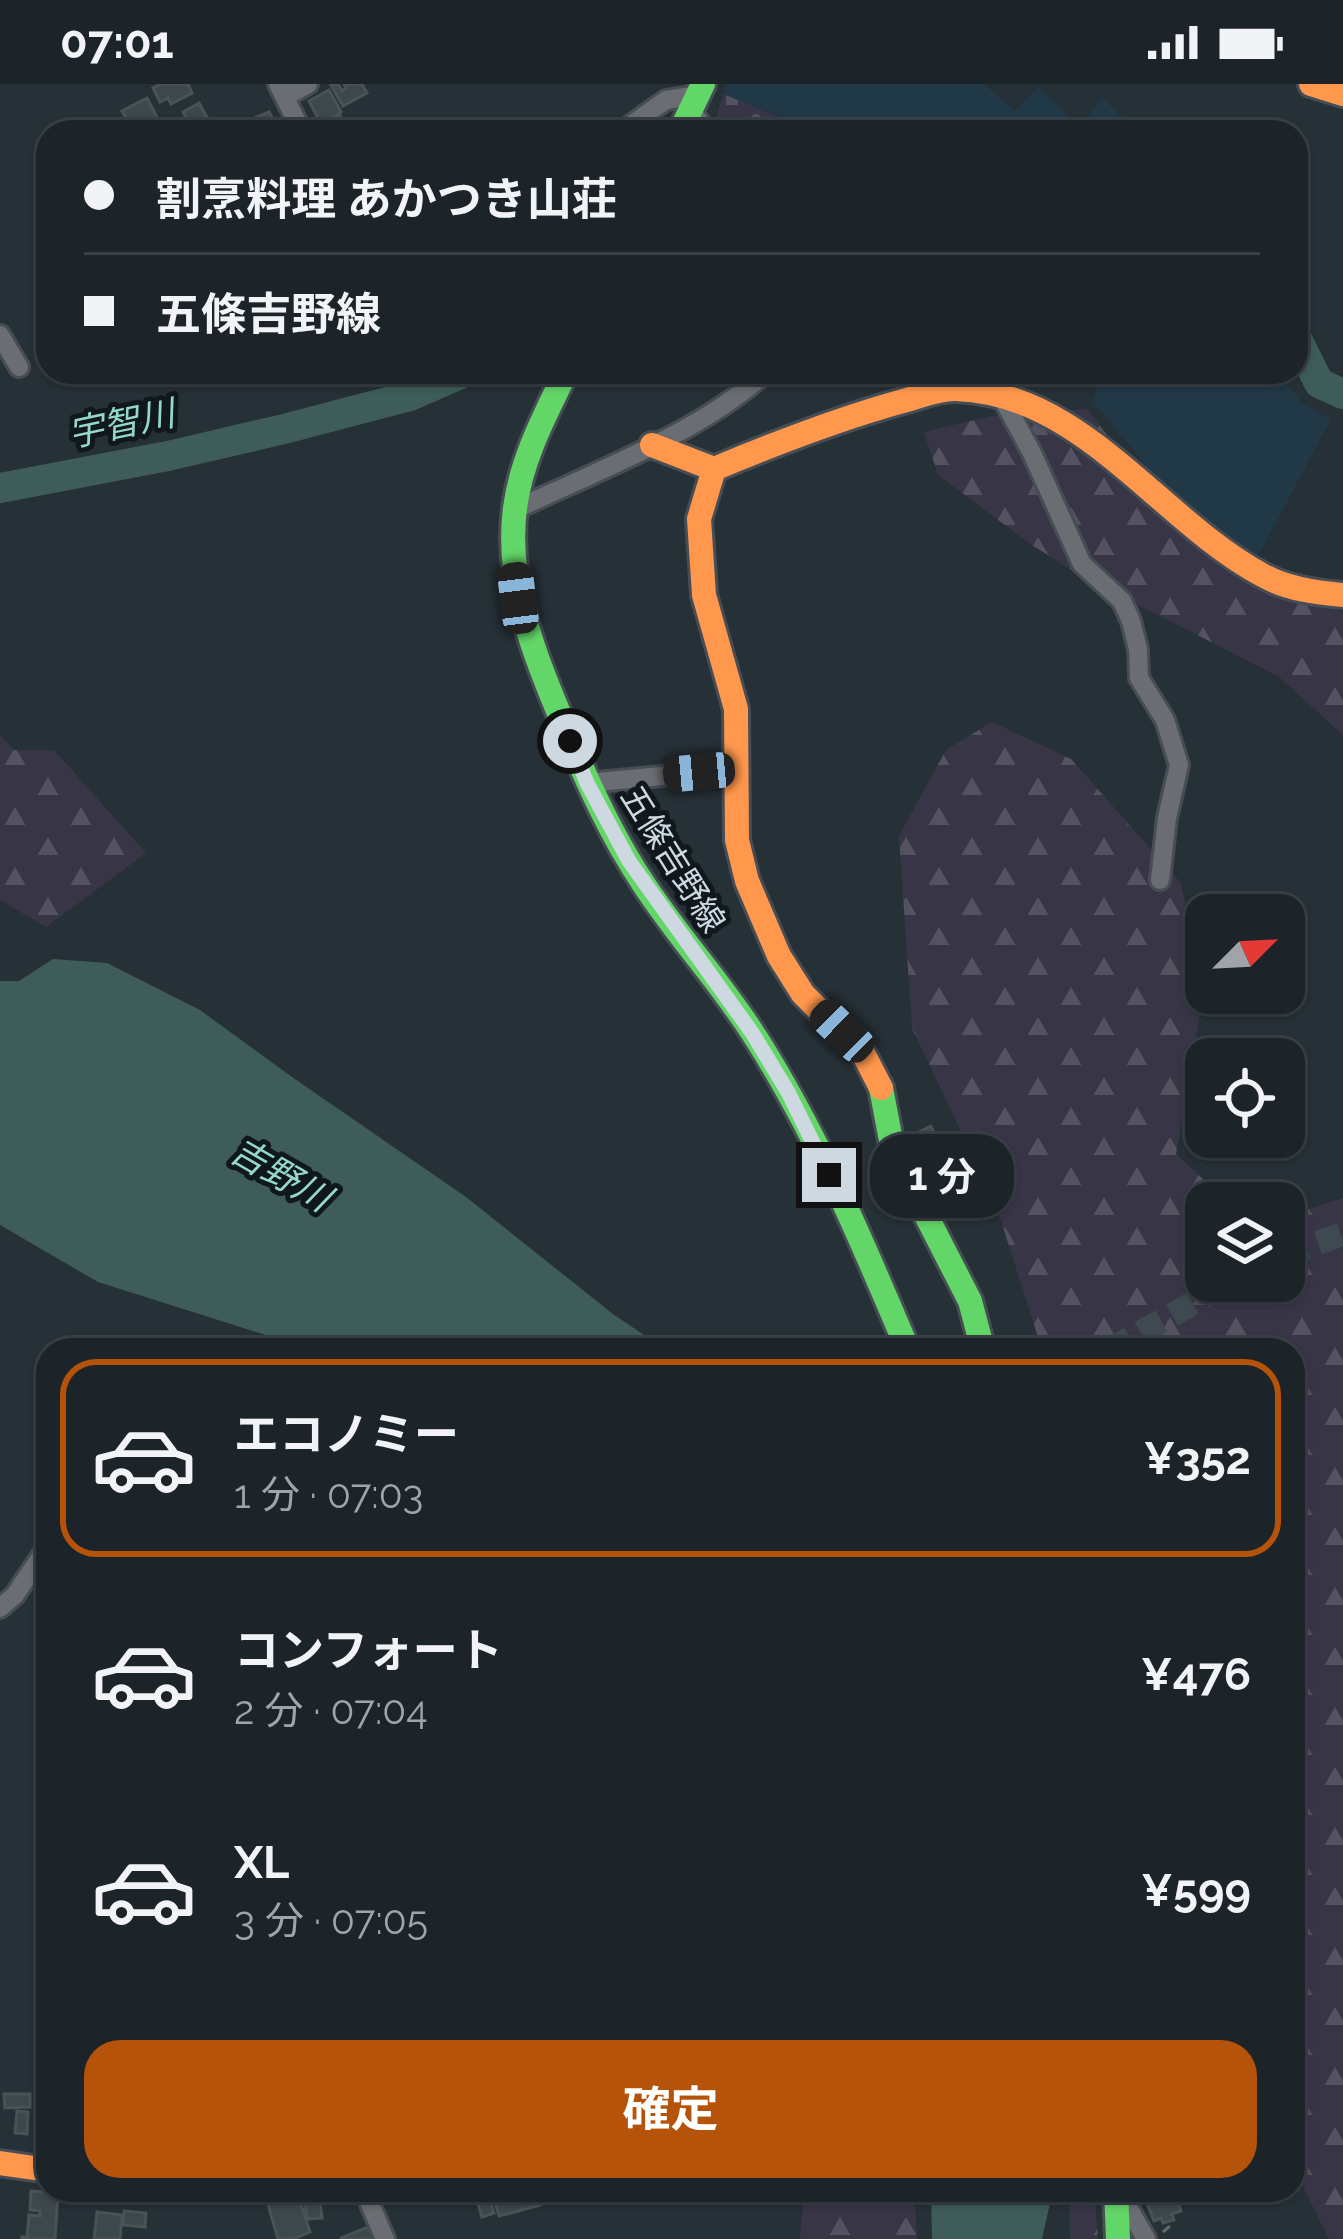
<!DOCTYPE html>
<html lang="ja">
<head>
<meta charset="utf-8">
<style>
  :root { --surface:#1c2429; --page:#252c31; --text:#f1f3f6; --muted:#a0a4a8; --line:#3a4146; --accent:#b45309 }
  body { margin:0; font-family:Raleway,"Noto Sans JP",sans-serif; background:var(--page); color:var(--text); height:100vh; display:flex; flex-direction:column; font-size:45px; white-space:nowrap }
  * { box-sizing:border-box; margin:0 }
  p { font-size:39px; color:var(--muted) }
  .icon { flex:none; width:66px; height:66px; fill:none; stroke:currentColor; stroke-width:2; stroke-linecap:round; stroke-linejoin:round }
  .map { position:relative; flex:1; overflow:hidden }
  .details { position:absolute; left:36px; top:1254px; width:1269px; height:864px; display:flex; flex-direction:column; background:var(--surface); border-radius:36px; box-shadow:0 3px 9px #0004,0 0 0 3px var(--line) }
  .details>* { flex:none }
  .banner { position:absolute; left:36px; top:36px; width:1272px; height:264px; border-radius:36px; box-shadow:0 3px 9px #0004,0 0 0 3px var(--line); display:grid; align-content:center; height:264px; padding:0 48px; background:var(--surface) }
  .needle { width:78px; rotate:66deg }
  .buttons { position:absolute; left:1185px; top:810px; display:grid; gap:24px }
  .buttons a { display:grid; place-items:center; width:120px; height:120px; border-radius:24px; background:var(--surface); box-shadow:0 3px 9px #0004,0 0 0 3px var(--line); font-size:60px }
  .end { position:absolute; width:54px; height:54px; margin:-27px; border:15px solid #cdd8e0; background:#111; box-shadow:0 0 0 6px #111 }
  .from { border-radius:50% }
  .bubble { position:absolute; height:84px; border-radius:36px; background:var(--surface); box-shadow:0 3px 9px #0004,0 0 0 3px var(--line); font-size:39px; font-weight:700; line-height:84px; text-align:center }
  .car { position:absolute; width:36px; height:72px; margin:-36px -18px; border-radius:15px; box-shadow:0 0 9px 3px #0007; background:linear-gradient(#222 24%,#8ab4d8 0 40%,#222 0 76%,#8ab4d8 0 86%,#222 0) }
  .banner b { display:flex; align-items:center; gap:42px; height:114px; font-size:45px }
  .banner b+b { border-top:3px solid var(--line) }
  .banner i { width:30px; height:30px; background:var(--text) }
  ul { padding:21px 0 0; list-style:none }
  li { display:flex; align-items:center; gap:36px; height:198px; margin:0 24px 18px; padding:0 24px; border:6px solid transparent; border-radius:36px }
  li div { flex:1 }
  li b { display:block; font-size:45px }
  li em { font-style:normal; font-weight:700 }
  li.selected { border-color:var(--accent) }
  li>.icon { width:108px; height:108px; stroke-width:1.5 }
  .button { display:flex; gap:24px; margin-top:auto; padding:24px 48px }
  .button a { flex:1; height:138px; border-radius:36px; background:var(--accent); color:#fff; font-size:48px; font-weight:700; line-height:138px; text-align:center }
  .status { display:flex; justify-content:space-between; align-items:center; height:84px; padding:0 60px; background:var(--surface); direction:ltr }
  .status svg { height:33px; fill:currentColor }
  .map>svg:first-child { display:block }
  .built { fill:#213847 }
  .forest { fill:url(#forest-firs) }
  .cemetery { fill:url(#cemetery-stones) }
  .water { fill:#3e5d58 }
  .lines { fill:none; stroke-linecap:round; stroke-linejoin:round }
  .river { stroke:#3e5d58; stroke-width:30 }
  .building { fill:#3d484c; stroke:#495357; stroke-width:3 }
  .secondary-tunnel { stroke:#3f4950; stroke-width:24; stroke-dasharray:24 12; stroke-linecap:butt }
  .street-casing { stroke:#464d54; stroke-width:24 }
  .fast-casing { stroke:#464d54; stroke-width:30 }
  .slow-casing { stroke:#464d54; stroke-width:30 }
  .path { stroke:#666a6d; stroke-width:3; stroke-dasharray:9 9; stroke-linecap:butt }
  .street { stroke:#6a6d71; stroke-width:18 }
  .fast { stroke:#63d668; stroke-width:24 }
  .slow { stroke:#ff974d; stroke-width:24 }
  .route { stroke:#cdd8e0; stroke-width:15 }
  .labels { text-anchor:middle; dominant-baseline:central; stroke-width:10; stroke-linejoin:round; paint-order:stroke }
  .street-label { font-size:33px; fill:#cdd8e0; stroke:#10181e }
  .water-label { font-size:36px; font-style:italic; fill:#95d8cc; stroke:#10181e }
</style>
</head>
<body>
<div class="status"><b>07:01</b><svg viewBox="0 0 49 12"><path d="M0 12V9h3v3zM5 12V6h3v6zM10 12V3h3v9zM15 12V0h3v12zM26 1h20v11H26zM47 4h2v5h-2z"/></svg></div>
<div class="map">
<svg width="1343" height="2155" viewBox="0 0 1343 2155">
  <defs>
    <pattern id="forest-firs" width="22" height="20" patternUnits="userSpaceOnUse" patternTransform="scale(3)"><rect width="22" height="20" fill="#383547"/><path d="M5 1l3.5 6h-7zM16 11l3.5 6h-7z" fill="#545261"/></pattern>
    <pattern id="cemetery-stones" width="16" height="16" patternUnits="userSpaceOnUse" patternTransform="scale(3)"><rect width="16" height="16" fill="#383547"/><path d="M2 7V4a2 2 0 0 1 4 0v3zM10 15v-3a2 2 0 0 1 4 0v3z" fill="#545261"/></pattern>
  </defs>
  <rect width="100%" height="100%" fill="#263037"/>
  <!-- built -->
  <path class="built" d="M726,0H984L1015,27L1038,3L1075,38H1084L1102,13L1132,44L1131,48H805V42L723,10Z
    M1097,288H1277L1303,320L1331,335L1255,478L1186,429L1094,319Z"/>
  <!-- forest -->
  <path class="forest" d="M1087,325L1171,434L1246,495L1343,528V651L1278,592L1079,491L1029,459L938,391L924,348L991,332Z
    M992,638L1071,675L1180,798L1206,895L1176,1070L1229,1119H1206V1197H1284V1133L1343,1114V2155H1329L1293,2082V1266H1042L996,1121L912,944L899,752L946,666Z
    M0,651L14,666H54L146,769L46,843L0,816Z
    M804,2106H914L917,2155H800Z
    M1069,2106H1094L1098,2155H1070Z"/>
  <!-- cemetery -->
  <path class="cemetery" d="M723,10L805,43V48H712Z"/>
  <!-- water -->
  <path class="water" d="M53,875L107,879L200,926L292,993L466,1113L613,1230L666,1266H313L98,1198L0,1141V897H19Z
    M931,2106H1053L1042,2155H932Z"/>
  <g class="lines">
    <!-- river -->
    <path class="river" d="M1296,253L1319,299L1343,310
      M0,404L168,372L284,345L410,312L465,288"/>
  </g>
  <!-- building -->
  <path class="building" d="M161,0H188L192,9L171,20L168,14L160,18L153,4Z
    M338,0L342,7L346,4L344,0H362L367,9L343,22L331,1Z
    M329,6L341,28L321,40L309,17Z
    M147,14L157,33L137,43L133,35L128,38L122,27Z
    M199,19L210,39L193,48L183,28Z
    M269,28L276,40L279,38L284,48H238L235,42Z
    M340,31L350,48H323L320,43Z
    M931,1042L943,1070L923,1079L911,1052Z
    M945,1071L955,1093L933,1103L923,1082Z
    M4,2010H30V2023L5,2024Z
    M17,2027L28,2028L27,2050L15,2049Z
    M304,2106H343L344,2115L320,2117L322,2134L307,2135Z
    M474,2106H487L494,2129L482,2133Z
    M31,2107L58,2109L55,2155H22V2153H27L29,2131L40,2132V2127L30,2126Z
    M293,2107L297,2118L300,2117L310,2148L293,2155H278L267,2117Z
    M537,2107L541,2121L499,2132L494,2114L510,2109L511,2114Z
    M1175,2109L1181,2127L1172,2130L1174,2136L1163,2139L1161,2134L1154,2137L1147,2119Z
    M124,2127L146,2129L145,2143L123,2141Z
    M97,2128L122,2131L120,2155H94Z
    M373,2141L378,2155H341V2154Z"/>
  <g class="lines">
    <!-- secondary-tunnel -->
    <path class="secondary-tunnel" d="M1284,1171L1343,1150
      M1109,1266L1233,1197"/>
    <defs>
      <path id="street" d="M278,0L302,48
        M285,13L308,0
        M691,26L701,40L700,48
        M621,48L666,16L698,11
        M0,251L19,283
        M1000,310L1032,369L1082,480L1122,517L1131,537L1138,565L1139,594L1165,636L1179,681L1167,734L1160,796
        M514,426C593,389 703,347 766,288
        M587,699L736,685
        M0,1524L15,1511L48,1462
        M364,2106L385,2155
        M1118,2120L1129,2125L1146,2155"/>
      <path id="fast" d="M680,48L703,0
        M566,288C545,331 521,376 515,424C505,502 536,574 565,644C587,698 611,751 643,799C678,853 722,900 756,954C818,1052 863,1160 908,1266
        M881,1004L893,1067L970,1217L983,1266
        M1116,2106L1118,2155"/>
      <path id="slow" d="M1311,0L1343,10
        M652,361L714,385C776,359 838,335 903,317C920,313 938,304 956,305C1084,309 1160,437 1264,492C1288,505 1316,509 1343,511
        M714,385L699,435L704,511L736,625L737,756L747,797L779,872L803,910L864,971L881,1004
        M0,2079L48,2086"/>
    </defs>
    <!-- street casing -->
    <use href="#street" class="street-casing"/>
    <!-- fast casing -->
    <use href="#fast" class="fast-casing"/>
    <!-- slow casing -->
    <use href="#slow" class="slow-casing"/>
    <!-- path -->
    <path class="path" d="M1163,2148L1170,2142L1168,2138"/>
    <!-- street -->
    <use href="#street" class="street"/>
    <!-- fast -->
    <use href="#fast" class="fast"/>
    <!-- slow -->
    <use href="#slow" class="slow"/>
  </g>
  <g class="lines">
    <!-- route -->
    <path class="route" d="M570,657L587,699L629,777L753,950L788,1008L829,1091"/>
  </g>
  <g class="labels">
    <!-- street labels -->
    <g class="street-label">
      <text transform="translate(673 775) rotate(58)">五條吉野線</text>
    </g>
    <!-- water labels -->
    <g class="water-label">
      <text transform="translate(121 339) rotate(-12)">宇智川</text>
      <text transform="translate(281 1090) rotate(30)">吉野川</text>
    </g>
  </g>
</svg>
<div class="buttons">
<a><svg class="needle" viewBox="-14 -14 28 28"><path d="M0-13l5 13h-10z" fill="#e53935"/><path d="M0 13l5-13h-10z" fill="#a0a4a8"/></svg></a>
<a><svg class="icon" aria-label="locate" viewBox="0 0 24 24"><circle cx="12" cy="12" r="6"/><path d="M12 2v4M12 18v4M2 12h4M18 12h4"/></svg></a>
<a><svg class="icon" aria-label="layers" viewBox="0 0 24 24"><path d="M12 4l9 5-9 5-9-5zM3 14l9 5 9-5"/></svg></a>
</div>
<i class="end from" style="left:570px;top:657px"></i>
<i class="end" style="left:829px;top:1091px"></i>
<div class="bubble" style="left:870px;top:1050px;width:144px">1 分</div>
<i class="car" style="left:518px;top:514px;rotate:353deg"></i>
<i class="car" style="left:699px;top:688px;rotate:265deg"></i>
<i class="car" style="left:842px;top:947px;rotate:314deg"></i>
<div class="banner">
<b><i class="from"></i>割烹料理 あかつき山荘</b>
<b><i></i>五條吉野線</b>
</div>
<section class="details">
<ul>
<li class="selected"><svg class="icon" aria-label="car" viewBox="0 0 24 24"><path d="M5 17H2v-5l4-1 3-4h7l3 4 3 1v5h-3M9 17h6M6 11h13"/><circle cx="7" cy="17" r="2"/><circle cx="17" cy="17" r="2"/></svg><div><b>エコノミー</b><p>1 分 · 07:03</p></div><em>¥352</em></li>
<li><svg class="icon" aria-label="car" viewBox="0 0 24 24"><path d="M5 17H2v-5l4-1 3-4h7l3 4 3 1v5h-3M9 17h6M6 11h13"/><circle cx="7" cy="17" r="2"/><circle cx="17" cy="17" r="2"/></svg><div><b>コンフォート</b><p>2 分 · 07:04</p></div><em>¥476</em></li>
<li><svg class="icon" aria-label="car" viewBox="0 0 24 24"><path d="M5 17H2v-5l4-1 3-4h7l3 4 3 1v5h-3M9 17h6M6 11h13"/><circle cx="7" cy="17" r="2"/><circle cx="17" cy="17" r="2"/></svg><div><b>XL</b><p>3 分 · 07:05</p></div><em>¥599</em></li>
</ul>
<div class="button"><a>確定</a></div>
</section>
</div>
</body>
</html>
